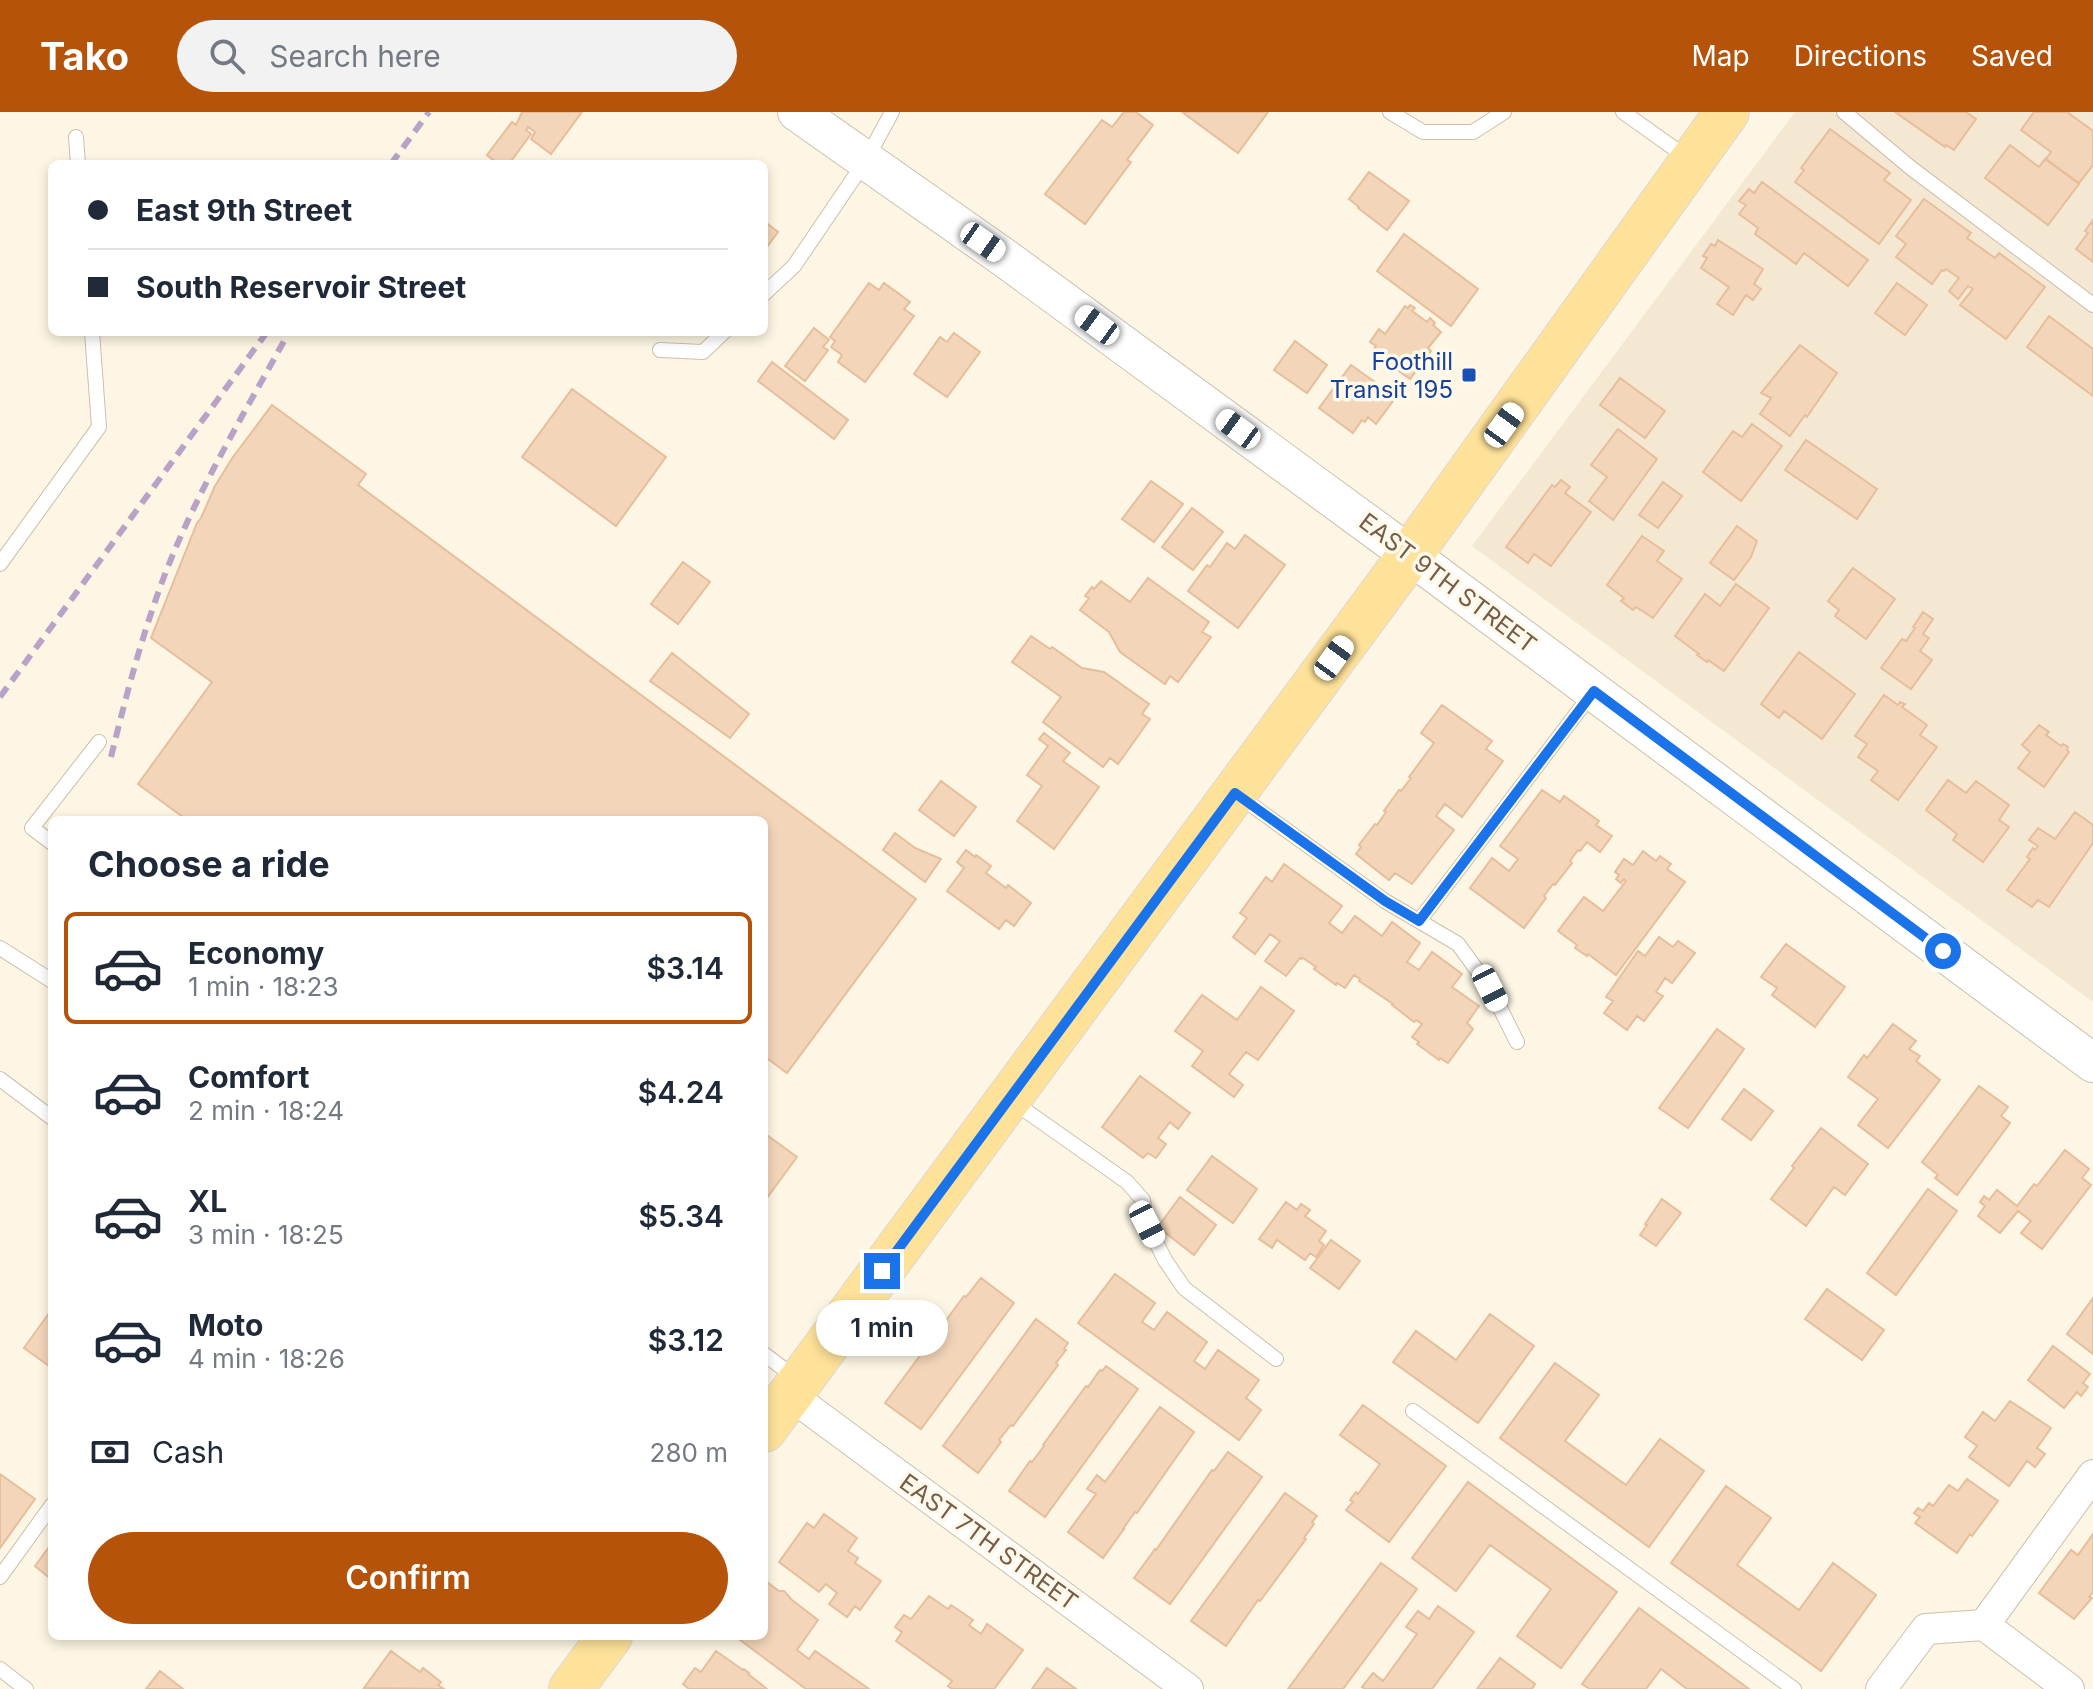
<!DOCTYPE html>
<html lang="en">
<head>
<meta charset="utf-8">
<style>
  :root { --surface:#fff; --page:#f2f2f3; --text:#1f2937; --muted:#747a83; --line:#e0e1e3; --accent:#b45309 }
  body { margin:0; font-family:Inter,sans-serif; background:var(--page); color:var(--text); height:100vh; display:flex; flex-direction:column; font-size:30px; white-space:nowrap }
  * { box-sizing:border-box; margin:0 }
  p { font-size:26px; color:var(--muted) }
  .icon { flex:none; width:44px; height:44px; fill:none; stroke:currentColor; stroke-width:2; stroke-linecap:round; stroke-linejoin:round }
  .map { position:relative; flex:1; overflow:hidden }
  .side { position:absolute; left:48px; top:704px; width:720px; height:824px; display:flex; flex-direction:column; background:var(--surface); border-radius:12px; box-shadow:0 4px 12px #0003 }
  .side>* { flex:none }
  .guide { position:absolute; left:48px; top:48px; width:720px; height:176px; border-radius:12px; box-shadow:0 4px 12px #0003; display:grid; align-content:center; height:176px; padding:0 40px; background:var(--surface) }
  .end { position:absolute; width:36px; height:36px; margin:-18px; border:10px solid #1a73e8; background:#fff; box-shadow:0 0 0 4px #fff }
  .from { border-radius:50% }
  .bubble { position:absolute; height:56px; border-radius:28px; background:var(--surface); box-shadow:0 4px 12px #0003; font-size:26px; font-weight:600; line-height:56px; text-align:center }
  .car { position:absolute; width:24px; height:48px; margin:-24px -12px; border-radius:10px; box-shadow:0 0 6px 2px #0007; background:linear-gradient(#fff 24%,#345 0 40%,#fff 0 76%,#345 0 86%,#fff 0) }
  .guide b { display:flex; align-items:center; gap:28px; height:76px; font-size:30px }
  .guide b+b { border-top:2px solid var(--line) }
  .guide i { width:20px; height:20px; background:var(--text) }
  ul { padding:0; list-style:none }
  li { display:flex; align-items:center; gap:24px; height:112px; margin:0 16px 12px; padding:0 24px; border:4px solid transparent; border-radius:12px }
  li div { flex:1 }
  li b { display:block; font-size:30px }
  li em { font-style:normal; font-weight:600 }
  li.active { border-color:var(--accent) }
  li>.icon { width:72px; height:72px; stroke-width:1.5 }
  h2 { padding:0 40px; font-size:36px; line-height:96px }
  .pay { display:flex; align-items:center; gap:20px; height:88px; padding:0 40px; font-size:30px }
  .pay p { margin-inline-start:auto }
  .action { display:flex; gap:16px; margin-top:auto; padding:16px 40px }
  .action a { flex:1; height:92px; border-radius:48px; background:var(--accent); color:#fff; font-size:32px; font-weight:600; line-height:92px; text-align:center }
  header { display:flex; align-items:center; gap:48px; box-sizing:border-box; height:112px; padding:0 40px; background:var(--accent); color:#fff }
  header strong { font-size:38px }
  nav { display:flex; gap:44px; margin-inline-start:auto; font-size:28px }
  .search { width:560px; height:72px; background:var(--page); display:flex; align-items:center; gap:20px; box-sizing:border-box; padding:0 28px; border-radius:44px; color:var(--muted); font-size:30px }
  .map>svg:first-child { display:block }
  .residential { fill:#f5e8d2 }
  .building { fill:#f3d6ba; stroke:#e7be9a; stroke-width:2 }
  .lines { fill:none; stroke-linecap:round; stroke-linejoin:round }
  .service-casing { stroke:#cfbeaa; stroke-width:16 }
  .minor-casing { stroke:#cfbeaa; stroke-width:32 }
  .tertiary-casing { stroke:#cfbeaa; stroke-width:40 }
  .primary-casing { stroke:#ded8d3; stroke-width:46 }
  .service { stroke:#fff; stroke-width:14 }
  .minor { stroke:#fff; stroke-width:30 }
  .tertiary { stroke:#fff; stroke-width:38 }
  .primary { stroke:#fee29a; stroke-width:44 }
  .rail { stroke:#b9a2c7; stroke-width:6; stroke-dasharray:12 8; stroke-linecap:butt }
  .route { stroke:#1a73e8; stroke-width:10 }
  .transit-dot { fill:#1a4fb4; stroke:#fff9eb; stroke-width:3 }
  .labels { text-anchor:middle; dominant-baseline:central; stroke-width:7; stroke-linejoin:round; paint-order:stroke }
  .transit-label { font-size:24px; fill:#164399; stroke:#fff9eb; text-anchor:end }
  .street-label { font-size:24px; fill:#765d48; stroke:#fff9eb }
</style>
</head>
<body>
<header>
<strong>Tako</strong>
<div class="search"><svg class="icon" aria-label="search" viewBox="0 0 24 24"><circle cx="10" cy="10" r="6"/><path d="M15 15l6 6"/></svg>Search here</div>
<nav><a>Map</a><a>Directions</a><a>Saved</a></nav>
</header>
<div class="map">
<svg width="2093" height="1577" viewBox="0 0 2093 1577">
  <rect width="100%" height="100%" fill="#fdf6e4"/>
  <!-- residential -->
  <path class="residential" d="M1795,0H2093V890L1472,434Z"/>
  <!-- building -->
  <path class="building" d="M522,0H582L551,42L531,27L535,20L528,15L526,18L531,22L509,52H498L487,43L512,10L516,13Z
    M1124,0H1136L1153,13L1127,48L1131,50L1085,112L1045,82L1102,8L1112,15Z
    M1182,0H1268L1238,41Z
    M1895,0H1966L1976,7L1954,38L1946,33L1945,35Z
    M2034,0H2067L2093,19V53L2079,71L2046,47L2051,40L2021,18Z
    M1830,17L1890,61L1884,68L1911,88L1879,132L1795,70L1804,58L1801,56Z
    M2010,33L2039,55L2045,47L2079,72L2048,113L1985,66Z
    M1369,60L1409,89L1387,118L1358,96L1359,95L1349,87Z
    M1762,70L1868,148L1848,174L1804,141L1796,152L1755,122L1758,116L1739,102L1746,93L1739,89L1749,77L1754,81Z
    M1924,87L1971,121L1967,126L1995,146L1999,141L2045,175L2006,227L1960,193L1973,177L1968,174L1958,187L1949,179L1959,166L1946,157L1944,159L1942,158L1932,172L1896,145L1906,132L1896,124Z
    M2093,108V150L2076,137L2088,121L2085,119Z
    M764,109L778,120L764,139Z
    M1404,122L1478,177L1451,214L1377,159Z
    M1718,128L1763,157L1754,172L1761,177L1753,188L1746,183L1733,203L1717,192L1729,175L1701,156L1707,146L1703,144L1711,132L1715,134Z
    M869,171L879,178L884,171L910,190L904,197L914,204L865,270L838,250L842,243L831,235L835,229L830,225Z
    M1897,171L1927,193L1905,223L1875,201Z
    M1410,193L1415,196L1412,199L1427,210L1430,206L1435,211L1433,213L1441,220L1428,236L1431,239L1410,267L1372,239L1376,234L1370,230L1379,217L1385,222L1405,194L1408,196Z
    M2049,204L2093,237V284L2027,235Z
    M814,216L829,228L823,235L828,238L805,269L785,254Z
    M954,221L980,240L947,285L914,262L940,225L947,230Z
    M1295,229L1327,253L1307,281L1274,258Z
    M1800,233L1837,261L1807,305L1805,303L1790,324L1760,302L1771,286L1761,281Z
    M772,250L848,308L834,327L758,269Z
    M1351,253L1396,285L1376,312L1368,305L1365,310L1362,308L1353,321L1319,296Z
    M1620,266L1665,299L1645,326L1600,293Z
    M572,277L666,345L616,414L522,345Z
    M272,293L366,362L358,373L916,787L787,961L764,944V708H187L138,672L212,570L151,526L197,411L201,406L215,374L233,345Z
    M1752,312L1782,334L1741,389L1703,360L1733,319L1742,325Z
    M1618,317L1657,347L1613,408L1589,389L1607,365L1591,353Z
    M1806,328L1877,377L1857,407L1785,358Z
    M1561,368L1570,375L1565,381L1591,400L1551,454L1534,442L1528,451L1506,435L1552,373L1555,375Z
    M1151,369L1183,392L1154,430L1122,407Z
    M1663,370L1682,384L1658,416L1639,403Z
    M1192,396L1223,420L1193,458L1162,435Z
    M1737,414L1757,429L1751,445L1734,468L1710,451Z
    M1245,423L1285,453L1238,516L1188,479L1207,453L1210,455L1227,431L1235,437Z
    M1642,424L1664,439L1657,449L1682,467L1653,506L1636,495L1633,498L1621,489L1624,486L1607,473Z
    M683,450L710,470L678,512L651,492Z
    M1853,456L1895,487L1866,527L1835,504L1839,498L1828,489Z
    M1148,466L1209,510L1202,520L1211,525L1178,570L1170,564L1165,572L1120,540L1109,520L1080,498L1089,486L1085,484L1092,475L1094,477L1101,469L1130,490Z
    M1736,472L1769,496L1724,559L1708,548L1707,550L1697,543L1699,542L1675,524L1705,482L1720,494Z
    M1923,500L1933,507L1923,522L1929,526L1920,539L1932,548L1911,577L1881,556L1902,527L1906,529L1915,516L1913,515Z
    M1031,524L1050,537L1052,535L1082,556L1104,560L1149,592L1142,602L1150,607L1118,652L1110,646L1103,655L1043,610L1061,585L1012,550Z
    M1799,540L1855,582L1822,627L1784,599L1779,606L1761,592Z
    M672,541L749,602L730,626L650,569Z
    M1884,583L1898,593L1900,590L1905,592L1902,595L1927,613L1920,623L1937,635L1898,688L1871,668L1878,659L1858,645L1867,632L1855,624Z
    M1442,593L1492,629L1486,637L1503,649L1462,705L1445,692L1436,704L1454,718L1412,772L1395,761L1389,768L1356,742L1361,735L1359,733L1375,712L1377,713L1386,700L1384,699L1399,678L1401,679L1411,666L1409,665L1434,631L1421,621Z
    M2039,613L2049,620L2046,623L2061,634L2063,632L2068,635L2067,638L2069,640L2044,675L2018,656L2030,640L2022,633Z
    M1044,621L1070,641L1063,649L1099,675L1054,737L1017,709L1042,674L1027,663L1048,634L1039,627Z
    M1948,668L1966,681L1976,669L2009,693L1999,708L2009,715L1983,750L1953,728L1957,722L1926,698Z
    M941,669L976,695L954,724L919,698Z
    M1542,678L1560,690L1564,684L1599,709L1596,713L1612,724L1600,740L1587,730L1580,739L1578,738L1570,749L1572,751L1555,773L1553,772L1544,784L1546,786L1524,816L1470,776L1492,746L1509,759L1518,747L1500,734Z
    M2075,700L2093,713V731L2049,795L2038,788L2032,795L2007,778L2030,747L2027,745L2033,736L2035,738L2038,734L2029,728L2038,716L2055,727Z
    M895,721L915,736L941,747L925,770L883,738Z
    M966,738L975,745L976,743L991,754L986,761L1006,776L1008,773L1031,791L1014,814L1006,808L999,817L947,779L964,756L957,750Z
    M1643,739L1656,749L1660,744L1671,752L1667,757L1685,770L1616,863L1588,842L1587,844L1575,836L1577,833L1558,819L1584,785L1603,799L1626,769L1624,767L1621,771L1616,767L1619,763L1615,760L1624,747L1633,753Z
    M1284,752L1342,794L1329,811L1342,821L1355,804L1382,824L1392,810L1420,831L1407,850L1419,858L1432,840L1462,862L1452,875L1479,894L1467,911L1473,917L1448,951L1440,946L1439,948L1417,932L1419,930L1412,925L1422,912L1416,908L1414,910L1392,893L1393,892L1359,869L1360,867L1354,863L1345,876L1337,871L1336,873L1314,857L1316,855L1303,846L1301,847L1300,846L1286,864L1265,849L1280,829L1270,822L1255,842L1233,825L1247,806L1240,801L1266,765L1272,770Z
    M1659,825L1673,835L1678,829L1695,841L1672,871L1665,866L1656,880L1663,884L1644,909L1637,904L1627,918L1604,901L1613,889L1606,885L1638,839L1645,844Z
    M1786,832L1845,875L1815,915L1772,883L1777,876L1761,865Z
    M1261,875L1294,899L1258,948L1246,940L1229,962L1243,973L1234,985L1192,954L1203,939L1175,919L1202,883L1237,908Z
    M1893,912L1916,929L1909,937L1920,944L1916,949L1940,968L1888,1036L1858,1013L1878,987L1848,965L1864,943L1867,946Z
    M1717,917L1744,937L1688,1016L1659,996Z
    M1140,964L1190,1001L1178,1017L1170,1010L1158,1026L1166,1032L1156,1046L1148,1041L1143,1046L1102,1015Z
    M1979,974L2008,995L2001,1004L2010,1011L1957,1083L1935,1066L1938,1063L1922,1050Z
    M1744,977L1773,999L1751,1028L1722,1007Z
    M1821,1016L1868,1052L1845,1083L1834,1075L1806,1114L1771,1087L1794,1056L1792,1054Z
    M764,1021L797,1045L764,1090Z
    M2065,1038L2089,1057L2082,1066L2091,1073L2042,1137L2021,1121L2031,1109L2018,1099L2000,1121L1978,1104L1985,1094L1980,1090L1984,1084L1989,1088L1997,1078L2017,1094L2034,1072L2037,1074Z
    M1212,1044L1257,1077L1233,1111L1187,1078Z
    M1928,1077L1957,1099L1896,1183L1867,1161Z
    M1180,1085L1216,1113L1194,1143L1158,1115Z
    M1662,1087L1681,1101L1656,1134L1640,1123L1647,1113L1645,1112Z
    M1286,1090L1297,1098L1301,1092L1310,1098L1305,1104L1326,1119L1319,1129L1324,1133L1316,1145L1310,1141L1305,1148L1277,1128L1272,1136L1259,1127Z
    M1331,1128L1360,1149L1339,1177L1310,1156Z
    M1115,1162L1155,1191L1142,1210L1154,1218L1167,1200L1207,1230L1194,1249L1205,1257L1218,1238L1259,1268L1246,1286L1261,1298L1239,1328L1078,1211Z
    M981,1166L1014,1191L921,1317L885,1291L964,1184L966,1185Z
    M1827,1177L1884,1218L1862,1248L1805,1207Z
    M2093,1186V1242L2067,1222Z
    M52,1197V1256L24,1236Z
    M1490,1202L1534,1234L1478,1311L1393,1250L1416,1219L1456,1248Z
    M1036,1207L1068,1231L1064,1237L1066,1238L1056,1251L1058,1253L1013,1314L1011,1313L999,1328L1001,1330L978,1361L943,1334Z
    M2053,1234L2090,1262L2083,1271L2088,1275L2081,1284L2077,1280L2064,1296L2028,1268Z
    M1555,1251L1599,1283L1565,1329L1626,1373L1660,1327L1704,1359L1649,1435L1500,1326Z
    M1106,1254L1138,1277L1045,1405L1009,1379L1030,1349L1032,1350L1044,1334L1043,1333L1086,1274L1088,1275L1100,1258L1102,1259Z
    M2010,1289L2051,1316L2037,1336L2045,1342L2035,1355L2027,1349L2009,1374L1969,1345L1977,1334L1965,1325L1983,1300L1995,1309Z
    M1363,1293L1446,1354L1389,1430L1346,1398L1353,1390L1350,1388L1356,1380L1358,1382L1380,1352L1340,1323Z
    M1160,1295L1194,1320L1137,1401L1135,1400L1123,1417H1124L1103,1446L1068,1420L1096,1382L1087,1377L1097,1363L1105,1370Z
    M1228,1340L1262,1365L1170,1492L1134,1466L1155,1437L1156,1438L1212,1358L1214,1359Z
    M0,1362L35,1387L0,1436Z
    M1967,1367L1998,1389L1972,1424L1970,1422L1957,1441L1915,1411L1920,1405L1914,1401L1918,1396L1923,1399L1929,1391L1933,1394L1949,1373L1958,1379Z
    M1468,1370L1617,1480L1561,1556L1517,1524L1551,1477L1490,1433L1456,1479L1412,1446Z
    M1726,1374L1771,1406L1737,1453L1799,1498L1833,1451L1876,1483L1821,1559L1671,1451Z
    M1285,1381L1317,1404L1312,1410L1314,1412L1304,1426L1306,1427L1260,1489L1258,1488L1226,1534L1191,1509Z
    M824,1402L857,1426L848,1439L858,1446L855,1451L881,1469L860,1498L855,1494L847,1505L829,1492L837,1481L826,1472L819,1480L779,1450L807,1411L814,1416Z
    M2093,1422V1480L2089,1485L2092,1486L2074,1507L2039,1481L2071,1438L2078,1443Z
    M52,1431V1468L35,1454Z
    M1381,1451L1417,1477L1343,1577H1288Z
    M767,1470L779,1479H784L792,1488L818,1508L797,1538L809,1547L815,1539L869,1577H806L736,1525L764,1524V1473Z
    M929,1484L948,1497L951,1493L973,1508L969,1513L981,1522L987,1512L1023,1538L994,1577H952L948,1574L952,1569L896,1529L902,1520L895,1515L904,1503L911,1507Z
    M1438,1494L1474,1520L1432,1577H1365L1362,1575L1373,1561L1383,1569L1417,1522L1406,1515L1418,1499L1429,1507Z
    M1639,1496L1749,1577H1687L1661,1557L1646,1577H1590L1582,1572Z
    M391,1539L420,1560L423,1556L441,1570L438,1573L444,1577L364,1576Z
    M716,1539L743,1558L744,1557L749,1561L748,1562L767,1577H689L683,1572L695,1556L701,1560Z
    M1500,1546L1535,1572L1532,1577H1477Z
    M1047,1556L1076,1577H1032Z
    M160,1559L183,1577H146Z"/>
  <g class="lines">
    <defs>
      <path id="service" d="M1390,0L1423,20H1473L1504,0
        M1623,0L1689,47
        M1844,0L1911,56L2093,193
        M76,25L78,52
        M764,182L794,154L866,48L892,0
        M660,238L703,240L724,220
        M0,452L99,315L92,220
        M1239,684L1385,789L1458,832L1490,876L1517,930
        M52,731L32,716L99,630
        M1419,809L1593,580
        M0,836L52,869
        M0,967L52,1006
        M1012,989L1127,1070L1143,1088L1147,1112L1165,1148L1184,1176L1276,1247
        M764,1242L796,1266
        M1413,1299L1794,1577
        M0,1465L52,1393
        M0,1557L26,1577"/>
      <path id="minor" d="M790,1283L1188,1577
        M1984,1513L2069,1577
        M1881,1577L1926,1517L1984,1513L2093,1363"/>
      <path id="tertiary" d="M797,0L1006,147L1410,443L2093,951"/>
      <path id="primary" d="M764,1318L1410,443L1727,0
        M571,1577L610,1524"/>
    </defs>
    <!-- service casing -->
    <use href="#service" class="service-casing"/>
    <!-- minor casing -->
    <use href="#minor" class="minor-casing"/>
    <!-- tertiary casing -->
    <use href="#tertiary" class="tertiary-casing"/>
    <!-- primary casing -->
    <use href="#primary" class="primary-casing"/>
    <!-- service -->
    <use href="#service" class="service"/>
    <!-- minor -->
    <use href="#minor" class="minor"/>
    <!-- tertiary -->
    <use href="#tertiary" class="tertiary"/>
    <!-- primary -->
    <use href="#primary" class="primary"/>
    <!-- rail -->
    <path class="rail" d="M391,52L429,0
      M0,585L267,220
      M111,645C124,592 138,538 156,487C188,393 242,306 289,220"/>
  </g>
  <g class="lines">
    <!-- route -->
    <path class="route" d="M882,1159L1235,681L1385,789L1419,809L1594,579L1943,839"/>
  </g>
  <!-- markers -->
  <rect class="transit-dot" x="1461" y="255" width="16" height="16" rx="4"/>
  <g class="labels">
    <!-- transit labels -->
    <g class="transit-label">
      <text x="1453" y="249">Foothill<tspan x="1453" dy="28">Transit 195</tspan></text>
    </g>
    <!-- street labels -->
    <g class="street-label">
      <text transform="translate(1448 471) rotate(37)">EAST 9TH STREET</text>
      <text transform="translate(989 1430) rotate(36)">EAST 7TH STREET</text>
    </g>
  </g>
</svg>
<i class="end from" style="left:1943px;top:839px"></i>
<i class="end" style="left:882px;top:1159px"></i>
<div class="bubble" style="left:816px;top:1188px;width:132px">1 min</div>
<i class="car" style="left:983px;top:130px;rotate:125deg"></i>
<i class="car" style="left:1097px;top:213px;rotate:306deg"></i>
<i class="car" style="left:1504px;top:313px;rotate:36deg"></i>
<i class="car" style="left:1238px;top:317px;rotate:306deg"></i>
<i class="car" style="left:1334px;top:546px;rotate:36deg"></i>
<i class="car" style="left:1490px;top:876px;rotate:153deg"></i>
<i class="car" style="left:1147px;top:1112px;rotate:153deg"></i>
<div class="guide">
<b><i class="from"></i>East 9th Street</b>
<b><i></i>South Reservoir Street</b>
</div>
<section class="side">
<h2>Choose a ride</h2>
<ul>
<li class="active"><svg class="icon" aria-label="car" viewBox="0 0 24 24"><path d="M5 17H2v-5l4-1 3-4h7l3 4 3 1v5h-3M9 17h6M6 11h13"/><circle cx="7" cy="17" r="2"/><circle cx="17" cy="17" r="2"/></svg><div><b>Economy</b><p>1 min · 18:23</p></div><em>$3.14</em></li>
<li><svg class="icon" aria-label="car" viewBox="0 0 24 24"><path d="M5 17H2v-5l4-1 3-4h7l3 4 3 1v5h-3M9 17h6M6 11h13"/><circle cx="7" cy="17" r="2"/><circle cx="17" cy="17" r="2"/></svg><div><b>Comfort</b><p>2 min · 18:24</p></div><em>$4.24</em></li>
<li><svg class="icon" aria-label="car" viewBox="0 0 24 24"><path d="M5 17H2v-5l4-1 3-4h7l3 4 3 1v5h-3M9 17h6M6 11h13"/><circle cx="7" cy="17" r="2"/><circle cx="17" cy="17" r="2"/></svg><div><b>XL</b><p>3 min · 18:25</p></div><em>$5.34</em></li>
<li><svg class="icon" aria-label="car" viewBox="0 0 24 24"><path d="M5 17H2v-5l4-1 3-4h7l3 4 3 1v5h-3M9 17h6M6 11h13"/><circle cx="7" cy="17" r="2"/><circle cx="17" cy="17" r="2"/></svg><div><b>Moto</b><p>4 min · 18:26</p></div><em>$3.12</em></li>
</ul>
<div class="pay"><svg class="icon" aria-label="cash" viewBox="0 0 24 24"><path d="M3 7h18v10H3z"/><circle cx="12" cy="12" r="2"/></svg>Cash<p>280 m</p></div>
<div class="action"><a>Confirm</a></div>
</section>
</div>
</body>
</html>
